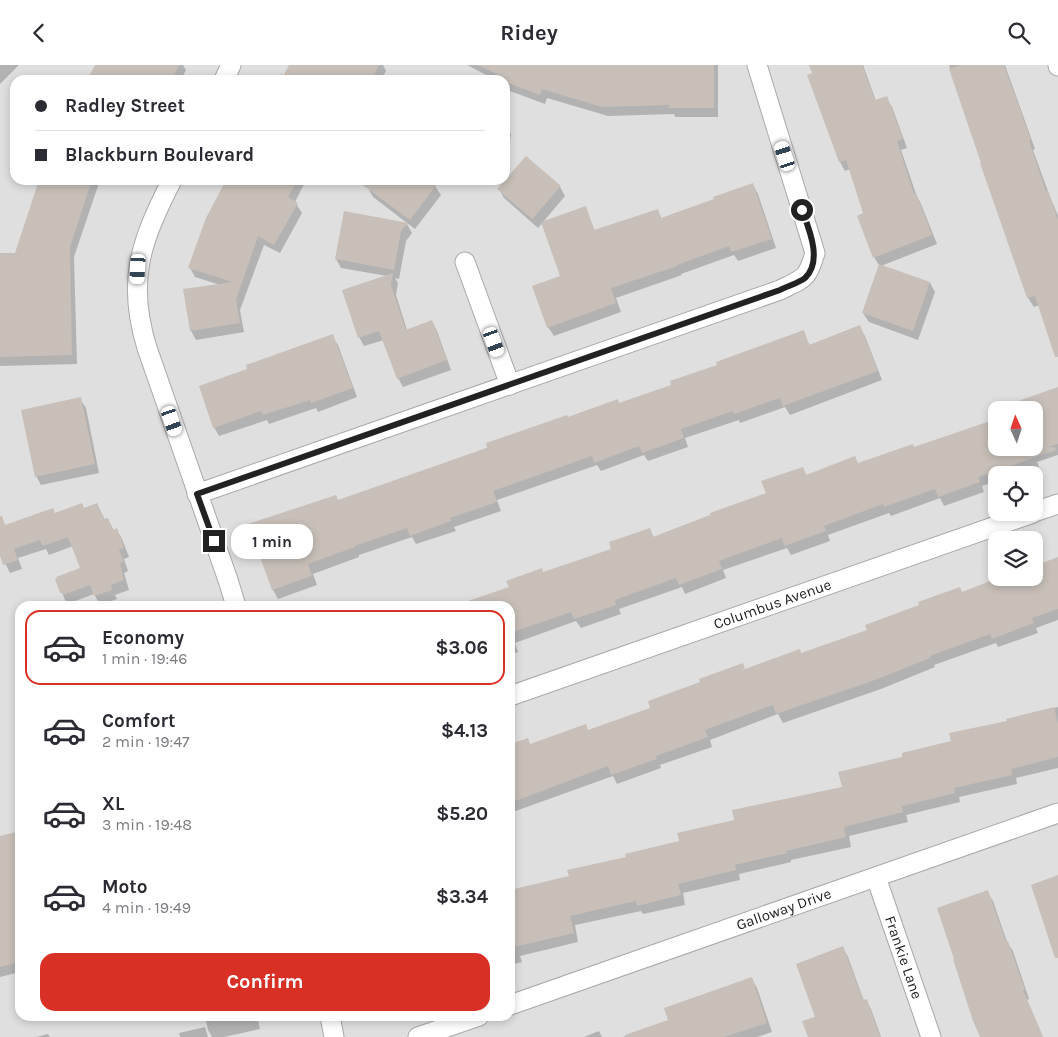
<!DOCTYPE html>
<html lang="en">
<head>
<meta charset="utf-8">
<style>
  :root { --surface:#fff; --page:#f7f7f7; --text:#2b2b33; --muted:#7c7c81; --line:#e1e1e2; --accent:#d93025 }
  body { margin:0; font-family:Karla,sans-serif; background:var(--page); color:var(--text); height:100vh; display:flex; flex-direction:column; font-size:19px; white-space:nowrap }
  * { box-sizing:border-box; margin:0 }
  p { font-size:16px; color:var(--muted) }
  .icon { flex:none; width:28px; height:28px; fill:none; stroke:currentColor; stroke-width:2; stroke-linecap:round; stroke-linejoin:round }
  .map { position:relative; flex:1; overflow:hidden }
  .details { position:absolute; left:15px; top:536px; width:500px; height:420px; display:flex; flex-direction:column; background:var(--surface); border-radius:15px; box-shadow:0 2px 8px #0003 }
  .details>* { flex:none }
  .banner { position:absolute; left:10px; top:10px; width:500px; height:110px; border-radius:15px; box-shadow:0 2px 8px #0003; display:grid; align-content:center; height:110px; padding:0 25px; background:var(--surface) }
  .needle { width:32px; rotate:357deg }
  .tools { position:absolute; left:988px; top:336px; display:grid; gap:10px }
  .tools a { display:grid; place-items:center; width:55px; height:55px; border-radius:10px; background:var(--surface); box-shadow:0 2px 8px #0003; font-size:25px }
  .end { position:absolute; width:22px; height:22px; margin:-11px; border:6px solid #222; background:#fff; box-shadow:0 0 0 2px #fff }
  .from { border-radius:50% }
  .bubble { position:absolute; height:35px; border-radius:15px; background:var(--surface); box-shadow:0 2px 8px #0003; font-size:16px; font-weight:700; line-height:35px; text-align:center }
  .car { position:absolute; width:15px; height:30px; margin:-15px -8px; border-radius:6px; box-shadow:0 0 4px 1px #0007; background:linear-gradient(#fff 24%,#345 0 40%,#fff 0 76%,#345 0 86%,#fff 0) }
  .banner b { display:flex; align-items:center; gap:18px; height:48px; font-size:19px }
  .banner b+b { border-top:1px solid var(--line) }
  .banner i { width:12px; height:12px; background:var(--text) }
  ul { padding:9px 0 0; list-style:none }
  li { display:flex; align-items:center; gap:15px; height:75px; margin:0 10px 8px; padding:0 15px; border:2px solid transparent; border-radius:15px }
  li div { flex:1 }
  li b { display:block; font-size:19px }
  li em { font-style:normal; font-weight:700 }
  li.on { border-color:var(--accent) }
  li>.icon { width:45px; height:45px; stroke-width:1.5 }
  .button { display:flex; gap:10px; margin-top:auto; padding:10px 25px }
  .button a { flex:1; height:58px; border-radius:15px; background:var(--accent); color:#fff; font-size:20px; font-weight:700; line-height:58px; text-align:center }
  header { display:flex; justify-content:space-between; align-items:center; height:65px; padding:0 25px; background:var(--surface); font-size:22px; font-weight:700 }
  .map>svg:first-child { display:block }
  .residential { fill:#e0dfdf; fill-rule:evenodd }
  .shadow { fill:#0003 }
  .building { fill:#c7bfb8 }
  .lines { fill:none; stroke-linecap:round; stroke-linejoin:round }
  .street-casing { stroke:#a9a9a9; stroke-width:21 }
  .street { stroke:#fff; stroke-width:19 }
  .route { stroke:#222; stroke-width:6 }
  .labels { text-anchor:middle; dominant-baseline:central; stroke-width:4; stroke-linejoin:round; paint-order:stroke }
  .street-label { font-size:15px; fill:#222; stroke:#fff }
</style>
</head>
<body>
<header><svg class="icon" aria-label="back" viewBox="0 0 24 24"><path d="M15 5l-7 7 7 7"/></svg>Ridey<svg class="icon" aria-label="search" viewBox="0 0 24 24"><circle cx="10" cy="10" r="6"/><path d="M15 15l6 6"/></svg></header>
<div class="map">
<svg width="1058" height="972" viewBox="0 0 1058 972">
  <rect width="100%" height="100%" fill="#f2efe9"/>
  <!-- residential -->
  <path class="residential" d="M0,0H1058V972H0ZM15,15H505V115H15ZM996,345H1034V382H996ZM996,410H1034V448H996ZM996,475H1034V512H996ZM20,541H510V951H20Z"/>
  <!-- shadow -->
  <path class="shadow" d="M0,0H19L0,19Z
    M96,0H183L186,5L181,15H92Z
    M291,0H383L386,6L381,15H278L281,9L285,11Z
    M467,0H718V52H675L674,49L608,51L547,33L545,39L510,26L505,19V15H496Z
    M810,0H863L876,36L886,33L892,42L907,83L901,85L916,129L921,139L937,179L881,201L930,218L935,227L918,275L869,257L863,248L880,202L874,192L865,149L850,104L845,106L840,97Z
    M949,0H1005L1035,84L1033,85L1049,129L1058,151V286L1039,240L1034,242L1028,233Z
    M505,60L511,69L505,108Z
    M40,115H100L74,192L77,299L0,301V189H16Z
    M228,115H306L295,137L302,148L280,188L264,180L240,245L244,267L196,275L191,266L220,220L195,212L190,203Z
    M374,115H428L435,121L441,130L415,164L373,132L368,123Z
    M477,115H504L503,119Z
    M753,120L758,129L776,183L738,196L734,190L681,209L682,210L616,233L621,247L554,271L548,262L562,212L585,143L595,166L657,145L662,154Z
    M560,122L565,131L538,163L504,133L499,124Z
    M407,159L412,168L406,176L399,214L395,213L398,218L396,230L407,265L432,256L437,266L451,305L403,322L398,313L384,275L364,281L359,272L387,211L341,203L336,194Z
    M859,262L865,271L882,315L790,350L785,342L740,358L739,355L685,373L688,382L648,396L644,390L601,406L597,400L497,435L501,446L454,462L456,466L416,479L412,472L359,490V492L313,509L317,520L278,534L273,525L249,460L338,436L568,354L620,339L673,320L803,267L810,281Z
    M332,271L338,280L357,332L318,347L316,343L269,359L267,355L219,371L214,362Z
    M1058,323V390L1037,397L1039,402L1014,410H996V416L982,421L984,427L944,441L940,433L891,451L889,448L828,470L830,476L791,490L787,483L723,505L726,513L685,529L682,522L619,544L621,549L581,563L576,556L515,578L518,587L510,590V541H457L510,523L543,508L613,485L650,465L654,473L767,429L802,403L807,411L858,399L914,383L996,355V382H1034V345H1027Z
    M80,334L86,343L99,408L41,420L36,411Z
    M97,439L105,455L108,454L114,466L117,465L122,474L129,492L124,494L128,506L124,508L129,525L115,530L117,534L100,540L94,529L70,538L68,536L66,537L56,515L81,504L73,481L49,490L46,484L18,493L22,504L10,508L0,488V463L55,449L84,444Z
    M1058,493V555L1036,563L1038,568L998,582L996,578L934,600L935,602L881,624L783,658L778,649L710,675L712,682L660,700L661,703L617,719L613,711L510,748V680H530L588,666L652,644L746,605L801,589L869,566L962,528L1034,512V502Z
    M1058,642V703L1016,713L1017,719L959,732L960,737L906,750L908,757L849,771L851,782L791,795V797L739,809L740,815L683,828L685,840L643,849L641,846L575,860L578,877L520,891L522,897L510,900V834L627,793L681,777L735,756L843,722L904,693L953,677L1008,657V655Z
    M20,767V907L0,912V772Z
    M987,827L993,836L1007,877L1013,886L1029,934L1027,935L1043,972H981Z
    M843,883L848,892L864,936L866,935L871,944L881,972H809Z
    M752,914L757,923L772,967L757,972H623L670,955Z
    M205,951H257L260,964L224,972H212L208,965Z
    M205,962L208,972H180L179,968Z
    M599,966L602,972H584Z
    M48,969L50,972H36Z"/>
  <!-- building -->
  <path class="building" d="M95,0H179L171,15H87Z
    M289,0H379L371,15H281Z
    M478,0H714V43H669V40L602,42L542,24L540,30L505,17V13Z
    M809,0H862L875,35L887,31L903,74L897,76L914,129L916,128L932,170L873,193L857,151L863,148L846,95L839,97L807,10L812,8Z
    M960,0H1004L1031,75L1029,76L1046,126H1048L1058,155V292H1055L1035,231L1027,233L980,98H981L949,4Z
    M526,91L561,121L532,154L497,124Z
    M39,115H92L70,182L72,290L0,292V188H15Z
    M226,115H297L288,132L298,138L274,180L258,171L236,235L240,258L190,266L183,224L233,217L188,203L206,153Z
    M356,115H440L410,155Z
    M753,118L772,174L731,187L729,181L677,200V201L611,223L616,238L547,263L532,221L560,211L541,157L586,141L594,165L658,144L661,153L714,134L713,132Z
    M344,146L408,158L401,166L394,205L335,194Z
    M879,199L930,217L913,266L862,248Z
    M393,208L391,220L406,265L432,255L447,295L397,314L379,266L358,273L342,225Z
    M860,260L878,306L783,341L780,333L734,349L733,346L681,364L684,373L642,388L639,381L594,398L592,391L493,426L497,437L450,453L451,456L410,471L407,463L354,481L355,482L308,499L312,511L272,525L248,459L336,430L338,435L487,383L486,378L567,350L568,352L618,334L619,338L671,320L670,316L717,300L716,297L804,265L809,280Z
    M333,269L353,323L311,338L310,335L263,350L261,346L213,363L199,321L247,304L246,300Z
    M1058,322V379L1048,382H1055L1056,385L978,412L980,417L938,432L935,424L884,442L883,439L824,461L826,466L784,481L782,473L719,496L722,504L679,520L676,513L615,535L616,540L574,554L571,547L510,568V541H460L459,539L509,522L506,516L542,503L543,507L611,484L609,477L650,463L653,472L710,450V448L766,428L761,416L803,402L806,410L855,391L858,398L913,379L914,382L996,354V382H1040L1034,364V345H998V343Z
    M81,332L95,399L35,412L21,345Z
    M82,438L84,443L97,438L104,454L108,453L113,465L117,463L124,483L119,485L124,497L120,498L124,515L111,520L112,525L94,531L90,520L63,530V527L60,528L55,514L57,513L56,512L80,503L68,472L43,481L40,475L14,484L18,495L3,500L0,491V451H2L5,460L53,443L55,448Z
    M1058,492V544L1032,553L1034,558L992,574L990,569L930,591V593L875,615L776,649L773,640L705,665L708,672L656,691L657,694L611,710L608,701L510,738V679L528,673L530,679L586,659L588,665L650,643L648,636L700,617L699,614L743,598L745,604L800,584L801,588L867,565L865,560L919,540L918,537L960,522L962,527L1001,512H1034V501Z
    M1054,642L1058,659V692L1011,704L1012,710L954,723L955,728L902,741L903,747L844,762L846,772L786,786L787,788L735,800L736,805L678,819L681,830L637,841L636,836L570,851L574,868L510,883V825L569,811L567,805L626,792L625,789L679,776L677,768L734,755L732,745L842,722L838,707L902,692V688L951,676L949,668L1007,656L1006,654Z
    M20,766V897L0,902V771Z
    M1058,810V893H1055L1031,820Z
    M988,825L1006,877L1008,876L1025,925H1023L1043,972H980L973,956L953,894H954L937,843Z
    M843,881L863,935L867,934L880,972H808L802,956L815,952L796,899Z
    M752,912L767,958L724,972H626L625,970L668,955L664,943Z"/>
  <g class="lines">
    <defs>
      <g id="street">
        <path d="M1058,0V1"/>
        <path d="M224,15L231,0"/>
        <path d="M172,115C141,176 126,215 147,283L228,515L236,541"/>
        <path d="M465,197L510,320"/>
        <path d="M197,429L780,225C804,213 807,215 815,188L757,0"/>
        <path d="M1034,447L1058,439"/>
        <path id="s1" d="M510,631L1033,448"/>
        <path id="s2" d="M876,812L931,972"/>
        <path id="s3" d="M510,940L1058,748"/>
        <path d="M330,951L334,972"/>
        <path d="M418,972L479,951"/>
      </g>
    </defs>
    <!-- street casing -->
    <use href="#street" class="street-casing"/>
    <!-- street -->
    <use href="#street" class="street"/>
  </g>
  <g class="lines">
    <!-- route -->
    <path class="route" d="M214,476L197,429L780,225C787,221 799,218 805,213C823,196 809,164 802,145"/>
  </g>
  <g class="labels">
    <!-- street labels -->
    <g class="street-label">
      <text stroke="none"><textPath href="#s1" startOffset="278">Columbus Avenue</textPath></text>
      <text stroke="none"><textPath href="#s3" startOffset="290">Galloway Drive</textPath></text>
      <text stroke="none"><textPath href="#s2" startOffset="85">Frankie Lane</textPath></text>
    </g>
  </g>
</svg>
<div class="tools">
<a><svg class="needle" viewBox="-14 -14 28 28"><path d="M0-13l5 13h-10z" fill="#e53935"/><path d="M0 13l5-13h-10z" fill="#7c7c81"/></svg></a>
<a><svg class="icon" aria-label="locate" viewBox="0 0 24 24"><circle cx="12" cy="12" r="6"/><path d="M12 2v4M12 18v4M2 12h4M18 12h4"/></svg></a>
<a><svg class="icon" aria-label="layers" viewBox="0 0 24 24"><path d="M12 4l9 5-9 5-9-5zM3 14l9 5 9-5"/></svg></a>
</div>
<i class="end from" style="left:802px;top:145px"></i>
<i class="end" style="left:214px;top:476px"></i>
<div class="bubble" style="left:231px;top:459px;width:82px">1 min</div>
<i class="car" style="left:785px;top:91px;rotate:342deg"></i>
<i class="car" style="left:138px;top:204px;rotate:183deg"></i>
<i class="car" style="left:494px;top:277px;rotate:160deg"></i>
<i class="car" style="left:172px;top:356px;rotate:161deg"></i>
<div class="banner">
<b><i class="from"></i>Radley Street</b>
<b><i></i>Blackburn Boulevard</b>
</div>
<section class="details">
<ul>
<li class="on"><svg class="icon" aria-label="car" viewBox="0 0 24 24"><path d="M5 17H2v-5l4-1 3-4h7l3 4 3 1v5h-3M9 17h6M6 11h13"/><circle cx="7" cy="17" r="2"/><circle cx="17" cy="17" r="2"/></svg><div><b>Economy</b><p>1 min · 19:46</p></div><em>$3.06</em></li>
<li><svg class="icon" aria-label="car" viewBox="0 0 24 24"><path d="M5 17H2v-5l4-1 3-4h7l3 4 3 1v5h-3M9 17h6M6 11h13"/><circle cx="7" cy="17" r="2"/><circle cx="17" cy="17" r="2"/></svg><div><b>Comfort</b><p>2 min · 19:47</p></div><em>$4.13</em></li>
<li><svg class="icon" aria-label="car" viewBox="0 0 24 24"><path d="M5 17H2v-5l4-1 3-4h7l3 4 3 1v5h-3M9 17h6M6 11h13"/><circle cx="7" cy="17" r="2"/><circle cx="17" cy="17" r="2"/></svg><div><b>XL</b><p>3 min · 19:48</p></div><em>$5.20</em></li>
<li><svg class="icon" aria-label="car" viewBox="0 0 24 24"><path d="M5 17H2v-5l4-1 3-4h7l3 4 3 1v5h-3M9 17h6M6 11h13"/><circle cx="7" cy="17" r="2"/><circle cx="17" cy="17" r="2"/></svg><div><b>Moto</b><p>4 min · 19:49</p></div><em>$3.34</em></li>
</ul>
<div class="button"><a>Confirm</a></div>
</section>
</div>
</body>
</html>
